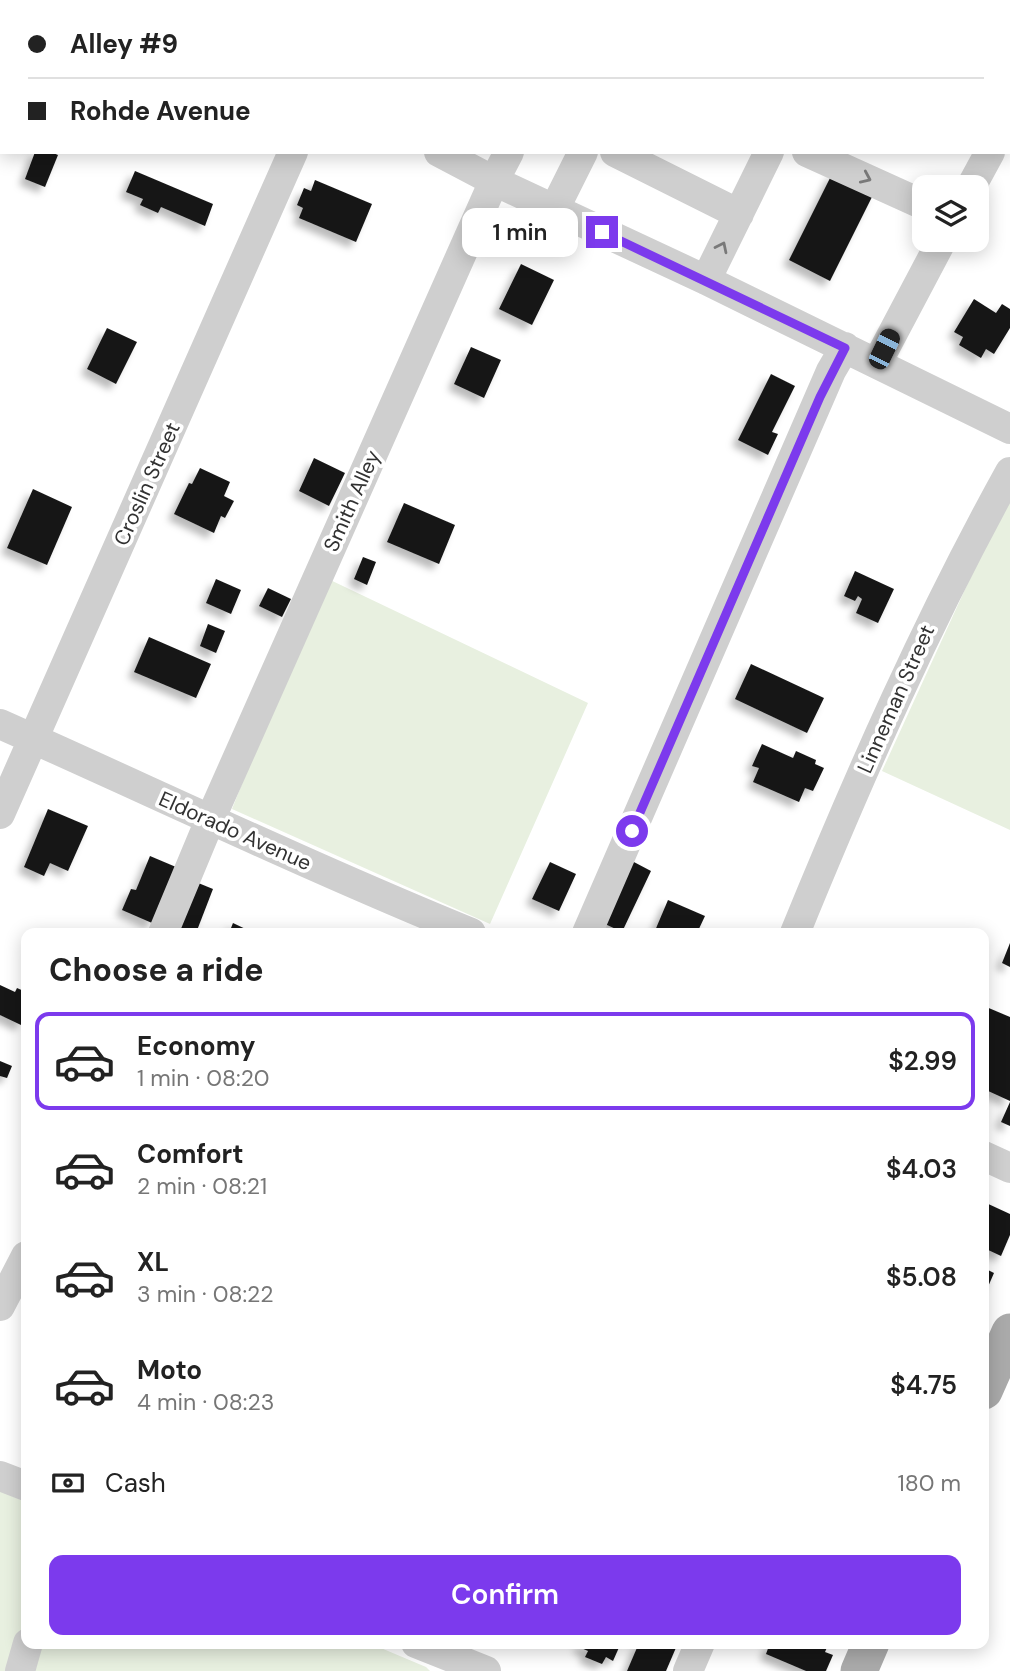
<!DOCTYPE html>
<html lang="en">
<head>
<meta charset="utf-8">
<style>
  :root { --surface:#fff; --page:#f2f2f2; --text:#222; --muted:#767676; --line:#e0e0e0; --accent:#7c3aed }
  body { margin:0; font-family:"DM Sans",sans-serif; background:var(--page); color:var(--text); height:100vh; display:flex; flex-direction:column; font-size:26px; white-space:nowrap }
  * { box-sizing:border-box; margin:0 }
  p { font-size:23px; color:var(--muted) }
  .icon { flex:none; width:38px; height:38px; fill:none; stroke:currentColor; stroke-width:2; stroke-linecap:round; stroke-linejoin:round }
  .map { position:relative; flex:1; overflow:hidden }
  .panel { position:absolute; left:21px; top:928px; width:968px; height:721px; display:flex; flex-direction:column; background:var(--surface); border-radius:14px; box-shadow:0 4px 18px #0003 }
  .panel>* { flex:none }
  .guide { position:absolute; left:0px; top:0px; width:1012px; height:154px; box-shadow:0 4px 18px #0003; display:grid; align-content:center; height:154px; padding:0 28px; background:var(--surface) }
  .tools { position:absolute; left:912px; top:175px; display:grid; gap:14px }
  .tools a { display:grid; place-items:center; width:77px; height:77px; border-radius:14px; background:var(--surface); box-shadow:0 4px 18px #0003; font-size:35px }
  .end { position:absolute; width:32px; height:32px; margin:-16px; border:9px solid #7c3aed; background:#fff; box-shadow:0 0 0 4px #fff }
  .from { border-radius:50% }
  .bubble { position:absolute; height:49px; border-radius:14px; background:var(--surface); box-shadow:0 4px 18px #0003; font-size:23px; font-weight:600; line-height:49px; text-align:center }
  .car { position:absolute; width:21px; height:42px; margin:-21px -10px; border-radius:9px; box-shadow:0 0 5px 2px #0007; background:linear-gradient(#222 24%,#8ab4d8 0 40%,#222 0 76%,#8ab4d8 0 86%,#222 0) }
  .guide b { display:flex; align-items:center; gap:24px; height:66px; font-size:26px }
  .guide b+b { border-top:2px solid var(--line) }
  .guide i { width:18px; height:18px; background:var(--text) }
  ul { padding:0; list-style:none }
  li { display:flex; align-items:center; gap:21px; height:98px; margin:0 14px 10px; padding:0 14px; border:4px solid transparent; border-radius:14px }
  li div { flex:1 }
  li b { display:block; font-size:26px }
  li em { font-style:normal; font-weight:600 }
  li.active { border-color:var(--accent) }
  li>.icon { width:63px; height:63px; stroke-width:1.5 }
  h2 { padding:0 28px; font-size:32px; line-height:84px }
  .pay { display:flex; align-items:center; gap:18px; height:77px; padding:0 28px; font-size:26px }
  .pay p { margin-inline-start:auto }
  .action { display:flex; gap:14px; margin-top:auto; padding:14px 28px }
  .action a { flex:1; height:80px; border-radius:14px; background:var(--accent); color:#fff; font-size:28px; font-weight:600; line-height:80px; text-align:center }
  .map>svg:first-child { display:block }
  .green { fill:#e8f0e0 }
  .building { fill:#191919; filter:url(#shadow) }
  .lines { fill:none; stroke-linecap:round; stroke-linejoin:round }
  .minor { stroke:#cfcfcf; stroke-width:30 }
  .major { stroke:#aaa; stroke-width:37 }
  .oneway { stroke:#797979 }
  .route { stroke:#7c3aed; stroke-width:9 }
  .labels { text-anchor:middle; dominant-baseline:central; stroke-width:7; stroke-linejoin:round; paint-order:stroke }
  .street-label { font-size:21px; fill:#323232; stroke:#fff }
</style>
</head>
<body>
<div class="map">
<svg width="1010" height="1671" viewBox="0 0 1010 1671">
  <defs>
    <filter id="shadow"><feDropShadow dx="-6" dy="6" stdDeviation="3.5" flood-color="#0004"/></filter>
  </defs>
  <rect width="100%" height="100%" fill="#fff"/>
  <!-- green -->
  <path class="green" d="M1010,491V830L882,771Z
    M324,577L588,703L490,924L232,809Z
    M0,1491L26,1502V1643H369L426,1667L430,1671H0Z"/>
  <!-- building -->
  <path class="building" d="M35,152H51L58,155L45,187L25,179Z
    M135,171L213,204L205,226L161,207L158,213L140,205L143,199L126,192Z
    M833,172L874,193L830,281L789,260Z
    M315,180L372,204L356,242L299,218L303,208L297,205L304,188L311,191Z
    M521,264L554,280L532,325L499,309Z
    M974,299L996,313L1002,304L1010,309V328L994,354L986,349L981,358L959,345L963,337L954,332Z
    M107,328L137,342L116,384L87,369Z
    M471,347L501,360L484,398L454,384Z
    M771,374L795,386L772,432L778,434L768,455L738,440Z
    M314,458L345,473L329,506L299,491Z
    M200,468L230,482L224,496L234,501L225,518L221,516L214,533L174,514L189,483L192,484Z
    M33,489L72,507L47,565L7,548Z
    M404,503L455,525L439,564L387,542Z
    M363,557L376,562L367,585L354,579Z
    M855,571L894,589L878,623L856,613L862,599L858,596L855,601L844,596Z
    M216,579L241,590L231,614L206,603Z
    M268,588L291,599L282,617L259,606Z
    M208,624L225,631L216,653L200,646Z
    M149,637L211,664L196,698L134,672Z
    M751,664L824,698L807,733L735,699Z
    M762,744L793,758L796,751L816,760L815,764L824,768L813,791L805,788L799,802L753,782L759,768L752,766Z
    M48,809L88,826L68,871L50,863L44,876L24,867Z
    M150,856L176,867L152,923L122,910L131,889L136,890Z
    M632,861L651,871L622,932L603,923Z
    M550,862L576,874L559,911L532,899Z
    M191,880L213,889L196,933H170Z
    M668,900L705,916L697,933H654Z
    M233,923L254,933H229Z
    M1010,943V967L1002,963Z
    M0,985L15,992L17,988L26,992V1013L21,1025L0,1015Z
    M984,1006L1010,1017V1101L986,1090L987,1087L984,1085Z
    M0,1061L12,1066L7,1078L0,1076Z
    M1010,1102V1126L1001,1122Z
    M984,1202L1010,1214V1235L1001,1256L984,1248Z
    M984,1268L994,1273L984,1296Z
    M581,1643H621L613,1661L606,1657L602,1664L585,1657L588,1651L579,1647Z
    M639,1643H678L666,1671H627Z
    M770,1643H829L825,1652L833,1655L826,1671H806L766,1654Z"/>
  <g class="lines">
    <!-- minor -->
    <path class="minor" d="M144,0L147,2
      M365,2L366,0
      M593,2L594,0
      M439,152L494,181L706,280L1010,429
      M615,152L739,214
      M807,152L924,205
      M971,187L990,152
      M554,210L583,152
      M706,280L769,152
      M877,363L942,240
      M0,724C157,794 312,868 471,933
      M0,814L293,152
      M163,933L210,820L494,181L509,152
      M587,933L831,371L845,347
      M795,933C859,776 928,620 1010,472
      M984,1156L1010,1168
      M0,1306L26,1256
      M0,1476L26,1486
      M416,1643L486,1671
      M20,1671L28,1643
      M688,1671L700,1643"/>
    <!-- major -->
    <path class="major" d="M984,1391L1010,1332
      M859,1671L871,1643"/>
  </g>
  <!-- one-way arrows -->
  <defs><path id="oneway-chevron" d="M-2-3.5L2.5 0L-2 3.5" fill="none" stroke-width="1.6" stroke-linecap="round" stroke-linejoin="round" transform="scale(1.75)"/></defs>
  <g class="oneway">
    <use href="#oneway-chevron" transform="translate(866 178) rotate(24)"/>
    <use href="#oneway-chevron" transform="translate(722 247) rotate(-64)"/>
  </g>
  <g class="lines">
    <!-- route -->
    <path class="route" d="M602,232L845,348L820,397L632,831"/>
  </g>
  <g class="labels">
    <!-- street labels -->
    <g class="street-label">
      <text transform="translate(147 484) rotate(-66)">Croslin Street</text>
      <text transform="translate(352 501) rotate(-66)">Smith Alley</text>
      <text transform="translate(896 699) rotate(-66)">Linneman Street</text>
      <text transform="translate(235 831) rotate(24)">Eldorado Avenue</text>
    </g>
  </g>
</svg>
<div class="tools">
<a><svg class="icon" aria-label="layers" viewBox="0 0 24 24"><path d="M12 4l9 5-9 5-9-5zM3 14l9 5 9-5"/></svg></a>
</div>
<i class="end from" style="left:632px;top:831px"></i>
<i class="end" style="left:602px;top:232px"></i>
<div class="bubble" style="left:462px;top:208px;width:116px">1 min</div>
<i class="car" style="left:884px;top:349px;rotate:26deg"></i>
<div class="guide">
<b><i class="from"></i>Alley #9</b>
<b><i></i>Rohde Avenue</b>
</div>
<section class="panel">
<h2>Choose a ride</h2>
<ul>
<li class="active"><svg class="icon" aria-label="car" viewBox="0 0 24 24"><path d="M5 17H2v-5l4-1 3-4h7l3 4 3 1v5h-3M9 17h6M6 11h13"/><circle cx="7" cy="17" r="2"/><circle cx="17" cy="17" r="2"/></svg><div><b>Economy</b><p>1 min · 08:20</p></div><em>$2.99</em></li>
<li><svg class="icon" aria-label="car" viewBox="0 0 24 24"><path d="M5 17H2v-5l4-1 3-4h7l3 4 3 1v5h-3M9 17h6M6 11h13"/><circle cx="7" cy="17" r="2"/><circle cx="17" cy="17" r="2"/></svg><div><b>Comfort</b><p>2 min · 08:21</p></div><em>$4.03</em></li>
<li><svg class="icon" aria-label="car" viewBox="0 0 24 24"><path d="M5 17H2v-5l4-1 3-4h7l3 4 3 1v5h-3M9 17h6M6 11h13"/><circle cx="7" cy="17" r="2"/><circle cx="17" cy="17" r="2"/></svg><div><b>XL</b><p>3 min · 08:22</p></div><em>$5.08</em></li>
<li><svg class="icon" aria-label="car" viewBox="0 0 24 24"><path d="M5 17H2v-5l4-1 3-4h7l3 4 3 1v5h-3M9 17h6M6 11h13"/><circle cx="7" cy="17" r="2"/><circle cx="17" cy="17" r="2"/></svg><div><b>Moto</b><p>4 min · 08:23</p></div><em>$4.75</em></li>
</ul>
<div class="pay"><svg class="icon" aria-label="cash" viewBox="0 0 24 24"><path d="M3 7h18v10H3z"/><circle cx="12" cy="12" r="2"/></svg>Cash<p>180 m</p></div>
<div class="action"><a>Confirm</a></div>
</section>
</div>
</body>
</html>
